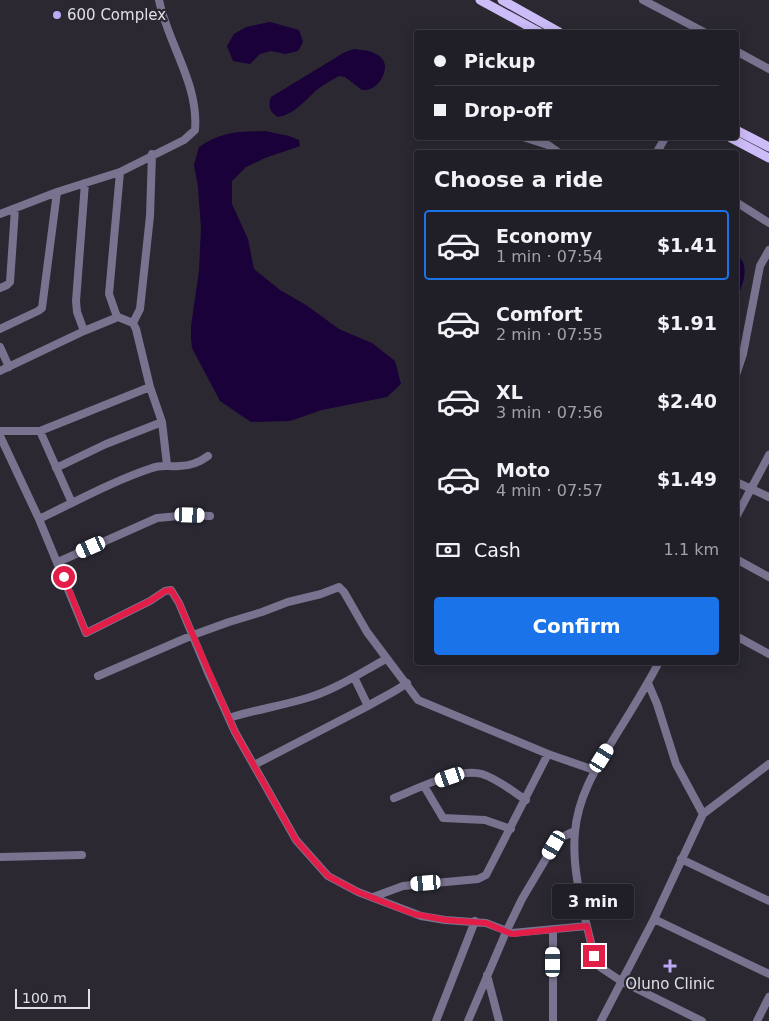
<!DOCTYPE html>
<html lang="en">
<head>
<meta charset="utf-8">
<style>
  :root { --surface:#201e26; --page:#2d2b32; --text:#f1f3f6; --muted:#a2a2a7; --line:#3d3c43; --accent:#1a73e8 }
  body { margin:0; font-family:"DejaVu Sans",sans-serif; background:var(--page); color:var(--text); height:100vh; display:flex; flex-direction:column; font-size:19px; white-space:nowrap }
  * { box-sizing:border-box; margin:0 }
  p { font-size:16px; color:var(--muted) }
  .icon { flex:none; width:28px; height:28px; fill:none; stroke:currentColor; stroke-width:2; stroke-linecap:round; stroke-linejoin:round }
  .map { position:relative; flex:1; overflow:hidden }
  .panel { position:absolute; left:414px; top:150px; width:325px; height:515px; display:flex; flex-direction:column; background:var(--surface); border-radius:5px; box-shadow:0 2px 12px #0003,0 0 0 1px var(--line) }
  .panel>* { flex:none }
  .hud { position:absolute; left:414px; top:30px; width:325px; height:110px; border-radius:5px; box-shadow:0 2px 12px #0003,0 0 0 1px var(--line); display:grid; align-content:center; height:110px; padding:0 20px; background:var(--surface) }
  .scale { position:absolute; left:15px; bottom:12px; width:75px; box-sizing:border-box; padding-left:5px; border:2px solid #e0dfe5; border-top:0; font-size:14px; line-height:18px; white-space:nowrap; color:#e0dfe5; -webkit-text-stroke:4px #2b2832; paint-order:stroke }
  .end { position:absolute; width:22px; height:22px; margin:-11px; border:6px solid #e11d48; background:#fff; box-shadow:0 0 0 2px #fff }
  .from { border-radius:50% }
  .bubble { position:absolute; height:35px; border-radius:5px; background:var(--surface); box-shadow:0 2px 12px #0003,0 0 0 1px var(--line); font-size:16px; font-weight:700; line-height:35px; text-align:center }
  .car { position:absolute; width:15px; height:30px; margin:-15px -8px; border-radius:6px; box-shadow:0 0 4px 1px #0007; background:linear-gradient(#fff 24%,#345 0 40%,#fff 0 76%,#345 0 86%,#fff 0) }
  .hud b { display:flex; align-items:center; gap:18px; height:48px; font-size:19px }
  .hud b+b { border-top:1px solid var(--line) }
  .hud i { width:12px; height:12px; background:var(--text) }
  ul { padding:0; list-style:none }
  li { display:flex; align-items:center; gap:15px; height:70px; margin:0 10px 8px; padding:0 10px; border:2px solid transparent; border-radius:5px }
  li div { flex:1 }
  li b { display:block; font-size:19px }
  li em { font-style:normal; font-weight:700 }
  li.active { border-color:var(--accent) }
  li>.icon { width:45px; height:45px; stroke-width:1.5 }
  h2 { padding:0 20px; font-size:22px; line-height:60px }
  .pay { display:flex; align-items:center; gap:12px; height:55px; padding:0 20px; font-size:19px }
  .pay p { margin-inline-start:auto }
  .primary-button { display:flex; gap:10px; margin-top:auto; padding:10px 20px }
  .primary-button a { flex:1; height:58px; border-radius:5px; background:var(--accent); color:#fff; font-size:20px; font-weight:700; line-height:58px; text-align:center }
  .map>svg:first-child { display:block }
  .water { fill:#1a013a }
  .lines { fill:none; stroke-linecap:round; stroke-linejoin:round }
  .minor { stroke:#7a7390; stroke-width:8 }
  .major { stroke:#ccbcf8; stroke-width:9 }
  .route { stroke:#e11d48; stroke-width:6 }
  .poi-dot { fill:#bea9f5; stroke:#2b2832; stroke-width:2 }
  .labels { text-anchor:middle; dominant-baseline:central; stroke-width:4.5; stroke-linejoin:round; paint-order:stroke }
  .poi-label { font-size:15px; fill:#e0dfe5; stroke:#2b2832; text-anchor:start }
</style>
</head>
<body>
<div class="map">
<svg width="769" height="1021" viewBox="0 0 769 1021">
  <rect width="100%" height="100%" fill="#2b2832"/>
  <!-- water -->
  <path class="water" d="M270,22L299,30L303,42L298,51L285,54L271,51L260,54L250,64L233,61L227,46L234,34L246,27Z
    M354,49C364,50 377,51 383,60C389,69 380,86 370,89C367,90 365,90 362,90L345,77L339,76C332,80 324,84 318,89C305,100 295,114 278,117C269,112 268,106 271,97L345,52Z
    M265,131L289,136L299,140L300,146L265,158L246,167L232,181V204L248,239L254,269L280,290L306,305L339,329L372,343L395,361L401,384L387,397L322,410L290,421L251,422L220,401L192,348L191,338V326L199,271L201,228L198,187L194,165L199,147C223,131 238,132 265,131Z
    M736,255C752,264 742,287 736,301Z"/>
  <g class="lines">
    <!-- minor -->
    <path class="minor" d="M643,0L704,32
      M736,51L769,69
      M526,138L548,145L558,152
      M662,152L658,150L665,138
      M120,172L109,294L116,314L118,317L133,323L136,329L150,387L162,422L167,465
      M736,202L769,223
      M0,214L57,192L120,172L184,140L195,130C199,84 168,44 159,0
      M0,288L7,285L10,282L15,209
      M133,323L140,309L150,216L152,154
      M0,329L38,311L42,308L57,192
      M84,331L77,312L76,301L85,183
      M0,347L9,367
      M0,371L84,331L118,317
      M736,375L743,354L760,266L769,250
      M0,431H40L150,387
      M40,431L72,503
      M0,436L39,519L86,633L150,601L165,591L171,590L179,603L207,670L235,732L296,840L328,876L358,892L421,916L445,920L486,923L512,933L587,926
      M56,468L106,444L162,422
      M736,482L769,497
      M736,517L769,455
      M39,519C77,501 113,481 152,468C162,464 169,467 179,466C189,466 200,462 208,456
      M736,559L769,577
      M58,562L157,518L190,515L210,516
      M736,636L769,654
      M659,662C646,687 631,711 616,735C598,765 578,795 575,832C571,871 585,917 594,955L600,967L621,981L702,1021
      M98,676L193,635L229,622L262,612L288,602L321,594L339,587L344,592L367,632L418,700L548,754L594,770
      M354,677L368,706
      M648,683L657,704L676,764L703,814
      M229,718C254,710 281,706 307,698C333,691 362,672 386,659
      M254,765L368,706C381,698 395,692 407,683
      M424,786L443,818L485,820L511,829
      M394,798C417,789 459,767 482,774C498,779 512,791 526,800
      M0,857L82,855
      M681,859L769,901
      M373,897L403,886L478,879L486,875L548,754
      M654,919L769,974
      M553,930V1021
      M487,975L499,1021
      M436,1021L475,921
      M468,1021L506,932L522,899L554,845L562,837L575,831
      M601,1021L654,919L703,814L769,764
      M757,1021L769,997"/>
    <!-- major -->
    <path class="major" d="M480,0L539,32
      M502,0L559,32
      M736,130L769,147
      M731,138L769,158"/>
  </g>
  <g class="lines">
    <!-- route -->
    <path class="route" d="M64,577L86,633L150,601L165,591L171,590L179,603L235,732L296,840L328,876L358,892L414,914L446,920L486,923L512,934L587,926L594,956"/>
  </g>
  <!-- markers -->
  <g class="poi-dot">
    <circle cx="57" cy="15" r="5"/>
    <path d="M667.5 958.5h5v5h5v5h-5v5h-5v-5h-5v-5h5z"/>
  </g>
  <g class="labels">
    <!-- poi labels -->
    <g class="poi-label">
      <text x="67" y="15">600 Complex</text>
      <text x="670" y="984" text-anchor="middle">Oluno Clinic</text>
    </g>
  </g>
</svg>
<div class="scale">100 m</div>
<i class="end from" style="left:64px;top:577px"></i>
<i class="end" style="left:594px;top:956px"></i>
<div class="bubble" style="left:552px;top:884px;width:82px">3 min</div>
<i class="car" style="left:190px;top:515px;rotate:92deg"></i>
<i class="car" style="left:91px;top:547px;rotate:246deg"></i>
<i class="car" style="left:602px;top:758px;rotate:32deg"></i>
<i class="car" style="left:450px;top:777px;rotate:251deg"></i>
<i class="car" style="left:554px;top:845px;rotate:210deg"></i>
<i class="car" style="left:426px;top:883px;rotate:265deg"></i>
<i class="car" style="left:553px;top:962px;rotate:0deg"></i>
<div class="hud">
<b><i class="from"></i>Pickup</b>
<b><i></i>Drop-off</b>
</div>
<section class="panel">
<h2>Choose a ride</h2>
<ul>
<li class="active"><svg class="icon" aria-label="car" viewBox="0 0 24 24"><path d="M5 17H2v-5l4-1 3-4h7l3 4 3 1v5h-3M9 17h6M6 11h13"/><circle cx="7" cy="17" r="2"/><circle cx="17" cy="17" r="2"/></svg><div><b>Economy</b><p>1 min · 07:54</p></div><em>$1.41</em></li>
<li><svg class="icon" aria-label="car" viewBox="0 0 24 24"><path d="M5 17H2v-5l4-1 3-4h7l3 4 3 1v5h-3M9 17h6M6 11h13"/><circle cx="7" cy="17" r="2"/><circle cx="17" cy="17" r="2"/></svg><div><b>Comfort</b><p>2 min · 07:55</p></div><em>$1.91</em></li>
<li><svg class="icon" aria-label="car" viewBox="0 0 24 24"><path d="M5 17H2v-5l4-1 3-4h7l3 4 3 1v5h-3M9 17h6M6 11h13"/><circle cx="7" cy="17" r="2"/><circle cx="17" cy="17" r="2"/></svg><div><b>XL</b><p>3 min · 07:56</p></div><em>$2.40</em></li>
<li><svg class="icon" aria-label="car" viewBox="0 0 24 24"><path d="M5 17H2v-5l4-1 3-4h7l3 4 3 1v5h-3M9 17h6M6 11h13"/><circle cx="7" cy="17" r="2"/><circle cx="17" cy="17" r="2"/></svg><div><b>Moto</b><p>4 min · 07:57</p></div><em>$1.49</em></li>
</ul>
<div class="pay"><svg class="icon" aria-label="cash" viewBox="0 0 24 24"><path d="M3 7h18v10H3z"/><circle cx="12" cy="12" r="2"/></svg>Cash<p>1.1 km</p></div>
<div class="primary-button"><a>Confirm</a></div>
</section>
</div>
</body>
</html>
